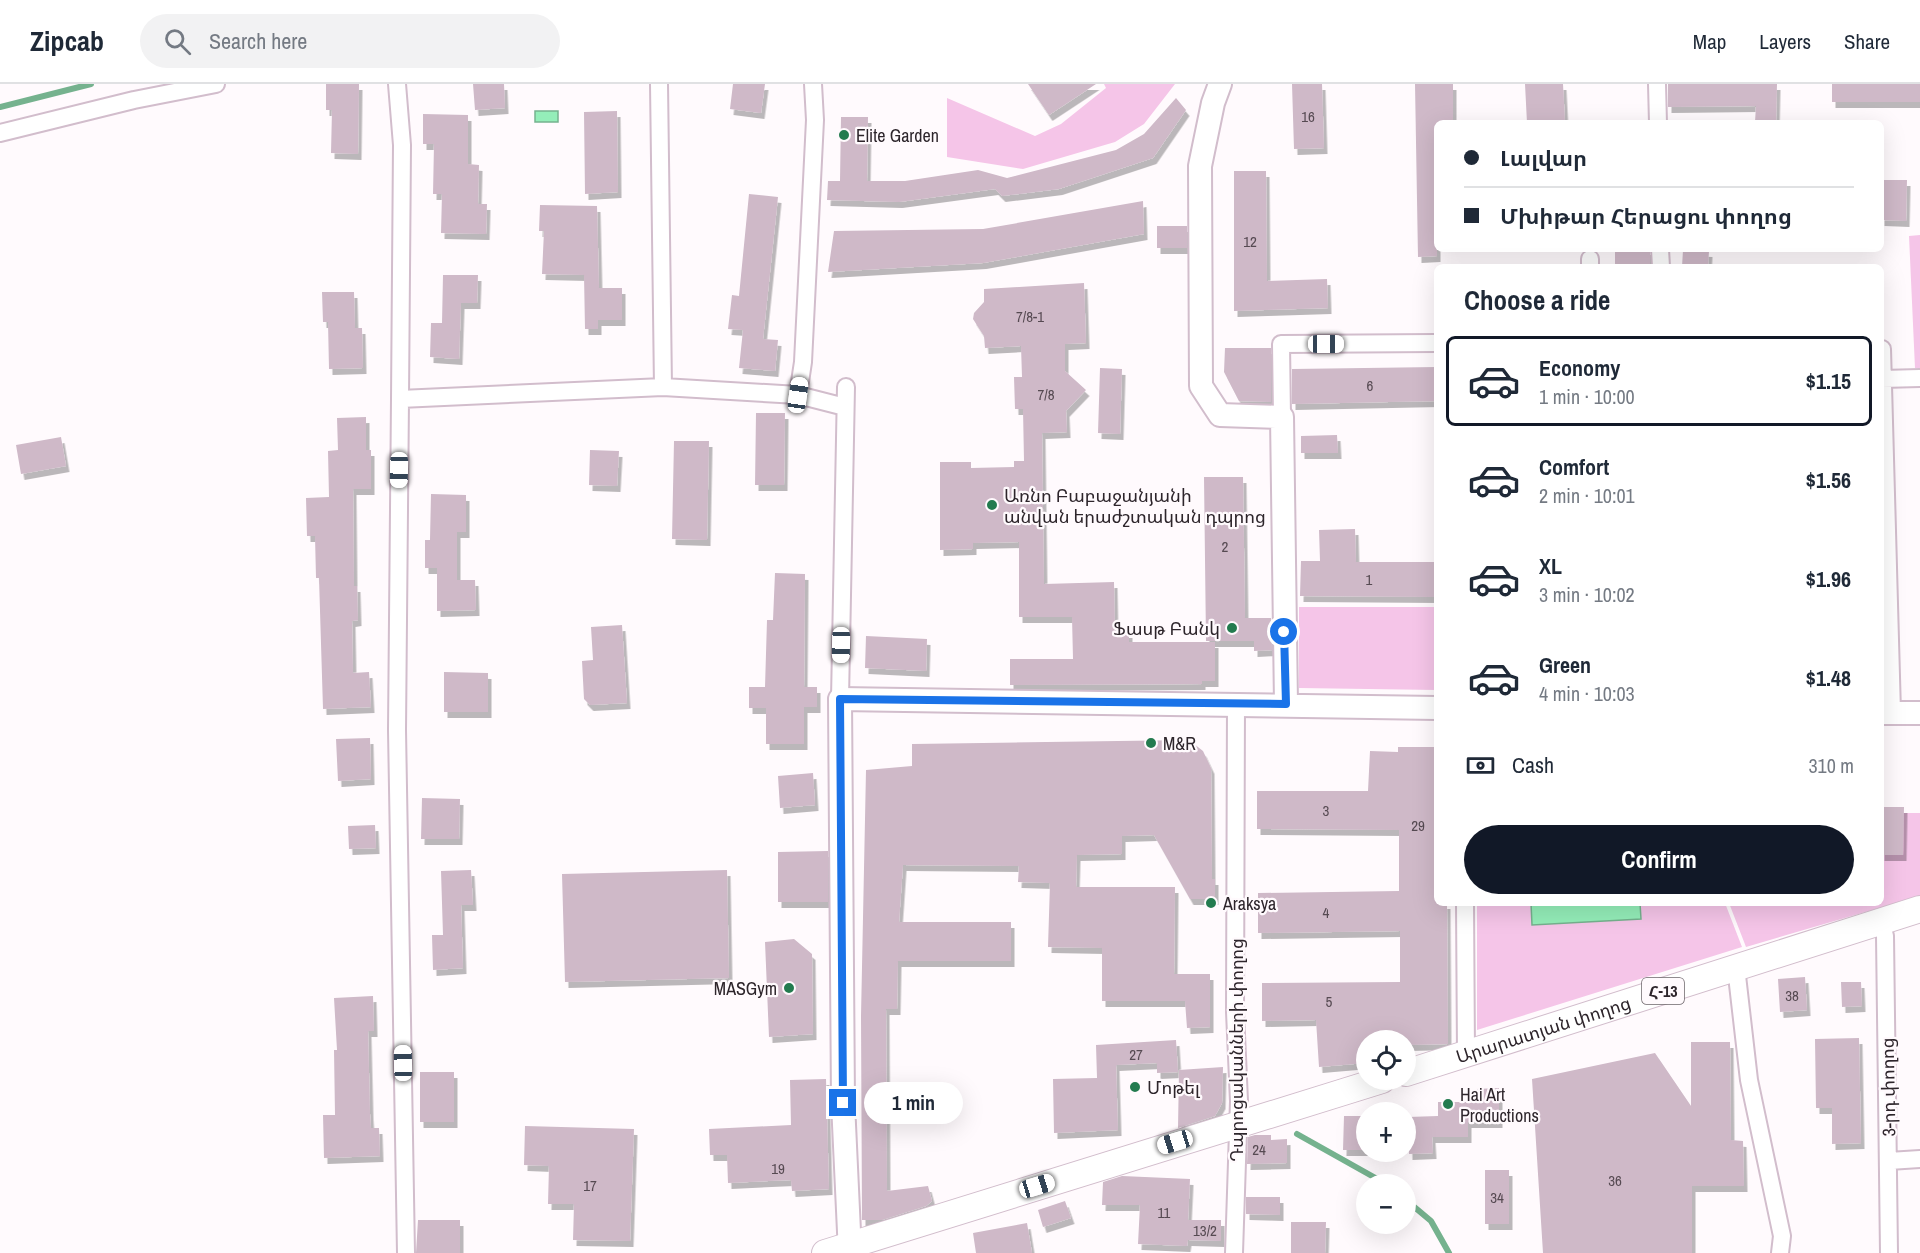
<!DOCTYPE html>
<html lang="en">
<head>
<meta charset="utf-8">
<style>
  :root { --surface:#fff; --page:#f2f2f3; --text:#1f2937; --muted:#747a83; --line:#e0e1e3; --accent:#111827 }
  body { margin:0; font-family:"Archivo Narrow","Noto Sans Armenian",sans-serif; background:var(--page); color:var(--text); height:100vh; display:flex; flex-direction:column; font-size:22px; white-space:nowrap }
  * { box-sizing:border-box; margin:0 }
  p { font-size:20px; color:var(--muted) }
  .icon { flex:none; width:33px; height:33px; fill:none; stroke:currentColor; stroke-width:2; stroke-linecap:round; stroke-linejoin:round }
  .map { position:relative; flex:1; overflow:hidden }
  .panel { position:absolute; left:1434px; top:180px; width:450px; height:642px; display:flex; flex-direction:column; background:var(--surface); border-radius:9px; box-shadow:0 6px 24px #0002 }
  .panel>* { flex:none }
  .top-card { position:absolute; left:1434px; top:36px; width:450px; height:132px; border-radius:9px; box-shadow:0 6px 24px #0002; display:grid; align-content:center; height:132px; padding:0 30px; background:var(--surface) }
  .fabs { position:absolute; left:1356px; top:946px; display:grid; gap:12px }
  .fabs a { display:grid; place-items:center; width:60px; height:60px; border-radius:50%; background:var(--surface); box-shadow:0 6px 24px #0002; font-size:30px }
  .end { position:absolute; width:27px; height:27px; margin:-14px; border:8px solid #1a73e8; background:#fff; box-shadow:0 0 0 3px #fff }
  .from { border-radius:50% }
  .bubble { position:absolute; height:42px; border-radius:21px; background:var(--surface); box-shadow:0 6px 24px #0002; font-size:20px; font-weight:700; line-height:42px; text-align:center }
  .car { position:absolute; width:18px; height:36px; margin:-18px -9px; border-radius:8px; box-shadow:0 0 4px 2px #0007; background:linear-gradient(#fff 24%,#345 0 40%,#fff 0 76%,#345 0 86%,#fff 0) }
  .top-card b { display:flex; align-items:center; gap:21px; height:57px; font-size:22px }
  .top-card b+b { border-top:2px solid var(--line) }
  .top-card i { width:15px; height:15px; background:var(--text) }
  ul { padding:0; list-style:none }
  li { display:flex; align-items:center; gap:18px; height:90px; margin:0 12px 9px; padding:0 18px; border:3px solid transparent; border-radius:9px }
  li div { flex:1 }
  li b { display:block; font-size:22px }
  li em { font-style:normal; font-weight:700 }
  li.selected { border-color:var(--accent) }
  li>.icon { width:54px; height:54px; stroke-width:1.5 }
  h2 { padding:0 30px; font-size:27px; line-height:72px }
  .pay { display:flex; align-items:center; gap:15px; height:66px; padding:0 30px; font-size:22px }
  .pay p { margin-inline-start:auto }
  .button { display:flex; gap:12px; margin-top:auto; padding:12px 30px }
  .button a { flex:1; height:69px; border-radius:36px; background:var(--accent); color:#fff; font-size:24px; font-weight:700; line-height:69px; text-align:center }
  header { display:flex; align-items:center; gap:36px; box-sizing:border-box; height:84px; padding:0 30px; background:var(--surface); border-bottom:2px solid var(--line) }
  header strong { font-size:28px }
  nav { display:flex; gap:33px; margin-inline-start:auto; font-size:21px }
  .search { width:420px; height:54px; background:var(--page); display:flex; align-items:center; gap:15px; box-sizing:border-box; padding:0 21px; border-radius:33px; color:var(--muted); font-size:22px }
  .map>svg:first-child { display:block }
  .green { fill:#f5c5e8 }
  .water { fill:#94eeb9; stroke:#75b28e; stroke-width:1.5 }
  .lines { fill:none; stroke-linecap:round; stroke-linejoin:round }
  .stream { stroke:#75b28e; stroke-width:6 }
  .building { fill:#cfb9c8; filter:url(#shadow) }
  .street-casing { stroke:#d2bdcc; stroke-width:20 }
  .secondary-casing { stroke:#d2bdcc; stroke-width:26 }
  .primary-casing { stroke:#d2bdcc; stroke-width:28 }
  .street { stroke:#fff; stroke-width:16 }
  .secondary { stroke:#fff; stroke-width:22 }
  .primary { stroke:#fff; stroke-width:26 }
  .route { stroke:#1a73e8; stroke-width:8 }
  .poi-dot { fill:#237b4f; stroke:#fffafd; stroke-width:2 }
  .labels { text-anchor:middle; dominant-baseline:central; stroke-width:4.5; stroke-linejoin:round; paint-order:stroke }
  .number-label { font-size:15px; fill:#564a52 }
  .shield { fill:#fffafd; stroke:#6c656a; stroke-width:1.5 }
  .shield-label { font-size:16px; font-weight:bold; fill:#2d252b }
  .poi-label { font-size:18px; fill:#2d252b; stroke:#fffafd; text-anchor:start }
  .street-label { font-size:18px; fill:#2d252b; stroke:#fffafd }
</style>
</head>
<body>
<header>
<strong>Zipcab</strong>
<div class="search"><svg class="icon" aria-label="search" viewBox="0 0 24 24"><circle cx="10" cy="10" r="6"/><path d="M15 15l6 6"/></svg>Search here</div>
<nav><a>Map</a><a>Layers</a><a>Share</a></nav>
</header>
<div class="map">
<svg width="1920" height="1169" viewBox="0 0 1920 1169">
  <defs>
    <filter id="shadow"><feDropShadow dx="3.5" dy="6" stdDeviation="0" flood-color="#0004"/></filter>
  </defs>
  <rect width="100%" height="100%" fill="#fffafd"/>
  <!-- green -->
  <path class="green" d="M1104,0H1175L1144,40L1115,58L1023,85L947,73V14L1035,52L1061,40L1106,4Z
    M1920,151V284H1915L1909,152Z
    M1299,523H1437V606L1299,604Z
    M1881,729H1920V812L1746,863L1729,819H1881Z
    M1477,819H1725L1742,863L1477,946Z"/>
  <!-- water -->
  <path class="water" d="M535,27H558V38H535Z
    M1531,819H1640L1641,835L1532,841Z"/>
  <g class="lines">
    <!-- stream -->
    <path class="stream" d="M0,23L91,0
      M1297,1050L1388,1101
      M1406,1116L1431,1137L1449,1169"/>
  </g>
  <!-- building -->
  <path class="building" d="M326,0H359L358,70L331,69L332,26H326Z
    M473,0H504L505,24L475,26Z
    M733,0H765L761,29L730,25Z
    M1028,0H1096L1049,31Z
    M1292,0H1322L1324,64L1294,65Z
    M1415,0H1453V39H1437V172L1418,173Z
    M1525,0H1563L1565,39H1527Z
    M1668,0H1777L1776,39L1755,38L1756,22L1668,23Z
    M1832,0H1920V18H1832Z
    M1176,14L1186,26L1153,74L1059,105L1002,112L995,105L899,118L827,116L828,97H840L841,33H868L867,97H905L978,86L1007,94L1116,66L1144,50Z
    M617,27L618,108L585,110L584,28Z
    M423,30L468,31V80L479,81L478,120H487L486,150L441,149L442,110H433L434,60H423Z
    M1234,87H1266L1267,197L1327,195L1328,224L1234,227Z
    M1881,96H1907L1906,137L1881,136Z
    M749,110L778,113L763,255L778,256L775,287L739,284L743,246L728,245L732,211L739,212Z
    M1143,117L1144,150L983,179L828,188L834,147L983,145Z
    M540,121L597,122L599,204H622V236H598V245H585L584,191L542,190L544,147H539Z
    M1157,142H1187V164H1157Z
    M1615,165H1650V183H1615Z
    M1683,166L1709,167L1708,183H1682Z
    M443,191H478L477,219H461L459,275L430,273L431,239H442Z
    M1084,199L1086,259L1065,260V287L1086,306L1066,327L1067,348L1042,349L1044,500L1114,498L1115,548H1129V558H1215V597H1202V600L1010,601V575H1073L1072,533H1019V458L973,459V465L940,466V378H971V384L1014,383V377H1024L1023,325H1015L1014,293H1022L1021,262L985,264L984,252L973,235L974,229L984,218V205Z
    M322,208H354L355,244H362L363,284L329,285L328,238H323Z
    M1225,264H1271V318L1239,317L1224,288Z
    M1437,283V317L1292,320V285Z
    M1100,284L1122,285L1120,350L1098,349Z
    M756,329H785L784,401H755Z
    M366,333V366H371V405H353L354,502H357L358,536L352,537L353,589L369,588L371,623L323,625L319,494H316L315,452H307L306,414L329,413L328,367L338,366L337,334Z
    M1337,351L1338,369H1301V352Z
    M61,353L66,382L21,390L16,361Z
    M674,357H709L707,456L672,455Z
    M590,366L619,367L617,402L589,401Z
    M1204,393H1243L1245,534H1271L1272,566L1254,567V557H1206Z
    M431,410L466,411V448H457V496H475L476,526L437,527V484H425V456H430Z
    M1355,445L1356,478H1437V513L1300,512L1301,477H1320L1319,446Z
    M775,489L805,490L804,603H817V623H804V660H766V624H749V603H765L767,536H773Z
    M622,541L627,619L590,621L584,615L582,577L593,576L591,543Z
    M866,552L927,555L926,587L865,584Z
    M444,588L488,589V628H444Z
    M370,654L371,695L338,697L336,655Z
    M1189,656L1203,667L1211,684L1212,795H1215V815H1190L1154,751L1122,752V770L1077,771L1076,803H1175L1174,890H1210V943L1187,944L1185,917H1102V864L1048,863L1050,799L1018,798L1019,782L903,781L899,838H1011V877H898L897,925H886L887,1107L928,1102L932,1117L926,1122L882,1136H862L861,932L866,686L912,682V660Z
    M1398,663H1437V819H1447L1448,960L1406,961V957H1366V979L1319,983L1316,936L1262,937V899L1400,898V847L1258,849V809L1399,807V746L1257,745V707H1368L1370,667L1398,668Z
    M813,689L815,721L780,724L778,692Z
    M422,714L460,715L459,755H421Z
    M1881,723H1904L1903,771H1881Z
    M375,741L376,764L349,765L348,742Z
    M828,767V818H778V768Z
    M471,786L473,821H461L463,884L433,886L432,851H443L441,787Z
    M727,786L729,894L565,898L562,790Z
    M794,855L812,870L813,950L769,953L765,858Z
    M1805,893L1807,926L1780,928L1778,895Z
    M1841,898H1861L1862,922L1842,923Z
    M373,912L374,947H368L370,1030L371,1044H379L380,1072L324,1074L323,1031H335L334,966H337L334,914Z
    M1859,954L1861,1059L1832,1060V1024H1816L1815,955Z
    M1176,956L1178,988L1157,989V979L1116,981L1118,1046L1054,1049L1053,995L1097,994L1096,961Z
    M1691,958H1730L1731,1056L1743,1057L1744,1102H1692V1169H1543L1532,995L1655,969L1691,1022Z
    M1223,983L1222,1019L1215,1032L1178,1044L1179,986Z
    M420,988H454V1038H420Z
    M826,995L829,1105L792,1107L791,1096L728,1099L727,1071H710L709,1045L791,1041L790,996Z
    M1499,1004V1038H1468V1053H1432L1433,1069L1409,1070L1408,1033L1438,1032V1018H1476V1005Z
    M1344,1032H1366V1066H1343Z
    M525,1042L634,1045L630,1157L573,1156L574,1120H548L549,1082L524,1081Z
    M1255,1051H1271V1056L1287,1055V1079L1247,1080L1248,1053Z
    M1485,1086H1509V1140H1485Z
    M1122,1092L1190,1095L1188,1136H1221V1157L1188,1156L1187,1162L1138,1160L1140,1121H1102L1103,1098Z
    M1246,1113H1280V1131L1246,1130Z
    M1065,1117L1071,1134L1043,1143L1038,1126Z
    M418,1136H460V1169H416Z
    M1291,1138H1326L1325,1169H1291Z
    M1027,1139L1032,1169H976L973,1149Z"/>
  <g class="lines">
    <defs>
      <path id="street" d="M397,0L402,61L400,315
        M659,0L663,303
        M1657,0L1658,39
        M0,49L134,16L216,0
        M1660,165L1661,183
        M1590,183V175
        M1882,265L1892,629
        M1882,295L1920,294
        M798,311L803,278L815,36L813,0
        M1282,333L1281,260L1437,259
        M840,615L846,303
        M1465,819L1466,970
        M1881,837L1885,852L1889,1169
        M1736,883L1749,996L1782,1152L1780,1169
        M1889,1077L1920,1075
        M406,1169L397,646L400,315L663,303L798,311L845,323
        M1234,1169L1239,1017L1235,928L1236,619"/>
      <path id="secondary" d="M1220,0L1213,19L1200,82L1201,302L1220,331L1282,333L1286,620
        M1881,629H1920
        M850,1169L843,1019L840,615L1437,624"/>
      <g id="primary">
        <path id="s1" d="M1406,989L1920,825"/>
        <path d="M825,1169L1382,996"/>
      </g>
    </defs>
    <!-- street casing -->
    <use href="#street" class="street-casing"/>
    <!-- secondary casing -->
    <use href="#secondary" class="secondary-casing"/>
    <!-- primary casing -->
    <use href="#primary" class="primary-casing"/>
    <!-- street -->
    <use href="#street" class="street"/>
    <!-- secondary -->
    <use href="#secondary" class="secondary"/>
    <!-- primary -->
    <use href="#primary" class="primary"/>
  </g>
  <g class="lines">
    <!-- route -->
    <path class="route" d="M843,1019L840,615L1286,620L1284,548"/>
  </g>
  <!-- markers -->
  <g class="poi-dot">
    <circle cx="844" cy="51" r="6"/>
    <circle cx="992" cy="421" r="6"/>
    <circle cx="1232" cy="544" r="6"/>
    <circle cx="1151" cy="659" r="6"/>
    <circle cx="1211" cy="819" r="6"/>
    <circle cx="789" cy="904" r="6"/>
    <circle cx="1135" cy="1003" r="6"/>
    <circle cx="1448" cy="1020" r="6"/>
  </g>
  <g class="labels">
    <!-- number labels -->
    <g class="number-label">
      <text x="1308" y="32">16</text>
      <text x="1250" y="157">12</text>
      <text x="1030" y="232">7/8-1</text>
      <text x="1370" y="301">6</text>
      <text x="1046" y="310">7/8</text>
      <text x="1225" y="462">2</text>
      <text x="1369" y="495">1</text>
      <text x="1326" y="726">3</text>
      <text x="1418" y="741">29</text>
      <text x="1326" y="828">4</text>
      <text x="1792" y="911">38</text>
      <text x="1329" y="917">5</text>
      <text x="1136" y="970">27</text>
      <text x="1259" y="1065">24</text>
      <text x="778" y="1084">19</text>
      <text x="1615" y="1096">36</text>
      <text x="590" y="1101">17</text>
      <text x="1497" y="1113">34</text>
      <text x="1164" y="1128">11</text>
      <text x="1205" y="1146">13/2</text>
    </g>
    <!-- shield labels -->
    <rect class="shield" x="1642" y="894" width="42" height="26" rx="4.5"/>
    <g class="shield-label">
      <text x="1663" y="907">Հ-13</text>
    </g>
    <!-- poi labels -->
    <g class="poi-label">
      <text x="856" y="51">Elite Garden</text>
      <text x="1004" y="411">Առնո Բաբաջանյանի<tspan x="1004" dy="21">անվան երաժշտական դպրոց</tspan></text>
      <text x="1220" y="544" text-anchor="end">Ֆասթ Բանկ</text>
      <text x="1163" y="659">M&amp;R</text>
      <text x="1223" y="819">Araksya</text>
      <text x="777" y="904" text-anchor="end">MASGym</text>
      <text x="1147" y="1003">Մոթել</text>
      <text x="1460" y="1010">Hai Art<tspan x="1460" dy="21">Productions</tspan></text>
    </g>
    <!-- street labels -->
    <g class="street-label">
      <text stroke="none"><textPath href="#s1" startOffset="144">Արարատյան փողոց</textPath></text>
      <text transform="translate(1236 966) rotate(-90)">Դպրոցականների փողոց</text>
      <text transform="translate(1888 1003) rotate(-91)">3-րդ փողոց</text>
    </g>
  </g>
</svg>
<div class="fabs">
<a><svg class="icon" aria-label="locate" viewBox="0 0 24 24"><circle cx="12" cy="12" r="6"/><path d="M12 2v4M12 18v4M2 12h4M18 12h4"/></svg></a>
<a>+</a>
<a>−</a>
</div>
<i class="end from" style="left:1284px;top:548px"></i>
<i class="end" style="left:843px;top:1019px"></i>
<div class="bubble" style="left:864px;top:998px;width:99px">1 min</div>
<i class="car" style="left:1326px;top:260px;rotate:90deg"></i>
<i class="car" style="left:798px;top:311px;rotate:8deg"></i>
<i class="car" style="left:399px;top:386px;rotate:181deg"></i>
<i class="car" style="left:841px;top:561px;rotate:181deg"></i>
<i class="car" style="left:403px;top:979px;rotate:359deg"></i>
<i class="car" style="left:1175px;top:1058px;rotate:253deg"></i>
<i class="car" style="left:1037px;top:1102px;rotate:73deg"></i>
<div class="top-card">
<b><i class="from"></i>Լալվար</b>
<b><i></i>Մխիթար Հերացու փողոց</b>
</div>
<section class="panel">
<h2>Choose a ride</h2>
<ul>
<li class="selected"><svg class="icon" aria-label="car" viewBox="0 0 24 24"><path d="M5 17H2v-5l4-1 3-4h7l3 4 3 1v5h-3M9 17h6M6 11h13"/><circle cx="7" cy="17" r="2"/><circle cx="17" cy="17" r="2"/></svg><div><b>Economy</b><p>1 min · 10:00</p></div><em>$1.15</em></li>
<li><svg class="icon" aria-label="car" viewBox="0 0 24 24"><path d="M5 17H2v-5l4-1 3-4h7l3 4 3 1v5h-3M9 17h6M6 11h13"/><circle cx="7" cy="17" r="2"/><circle cx="17" cy="17" r="2"/></svg><div><b>Comfort</b><p>2 min · 10:01</p></div><em>$1.56</em></li>
<li><svg class="icon" aria-label="car" viewBox="0 0 24 24"><path d="M5 17H2v-5l4-1 3-4h7l3 4 3 1v5h-3M9 17h6M6 11h13"/><circle cx="7" cy="17" r="2"/><circle cx="17" cy="17" r="2"/></svg><div><b>XL</b><p>3 min · 10:02</p></div><em>$1.96</em></li>
<li><svg class="icon" aria-label="car" viewBox="0 0 24 24"><path d="M5 17H2v-5l4-1 3-4h7l3 4 3 1v5h-3M9 17h6M6 11h13"/><circle cx="7" cy="17" r="2"/><circle cx="17" cy="17" r="2"/></svg><div><b>Green</b><p>4 min · 10:03</p></div><em>$1.48</em></li>
</ul>
<div class="pay"><svg class="icon" aria-label="cash" viewBox="0 0 24 24"><path d="M3 7h18v10H3z"/><circle cx="12" cy="12" r="2"/></svg>Cash<p>310 m</p></div>
<div class="button"><a>Confirm</a></div>
</section>
</div>
</body>
</html>
